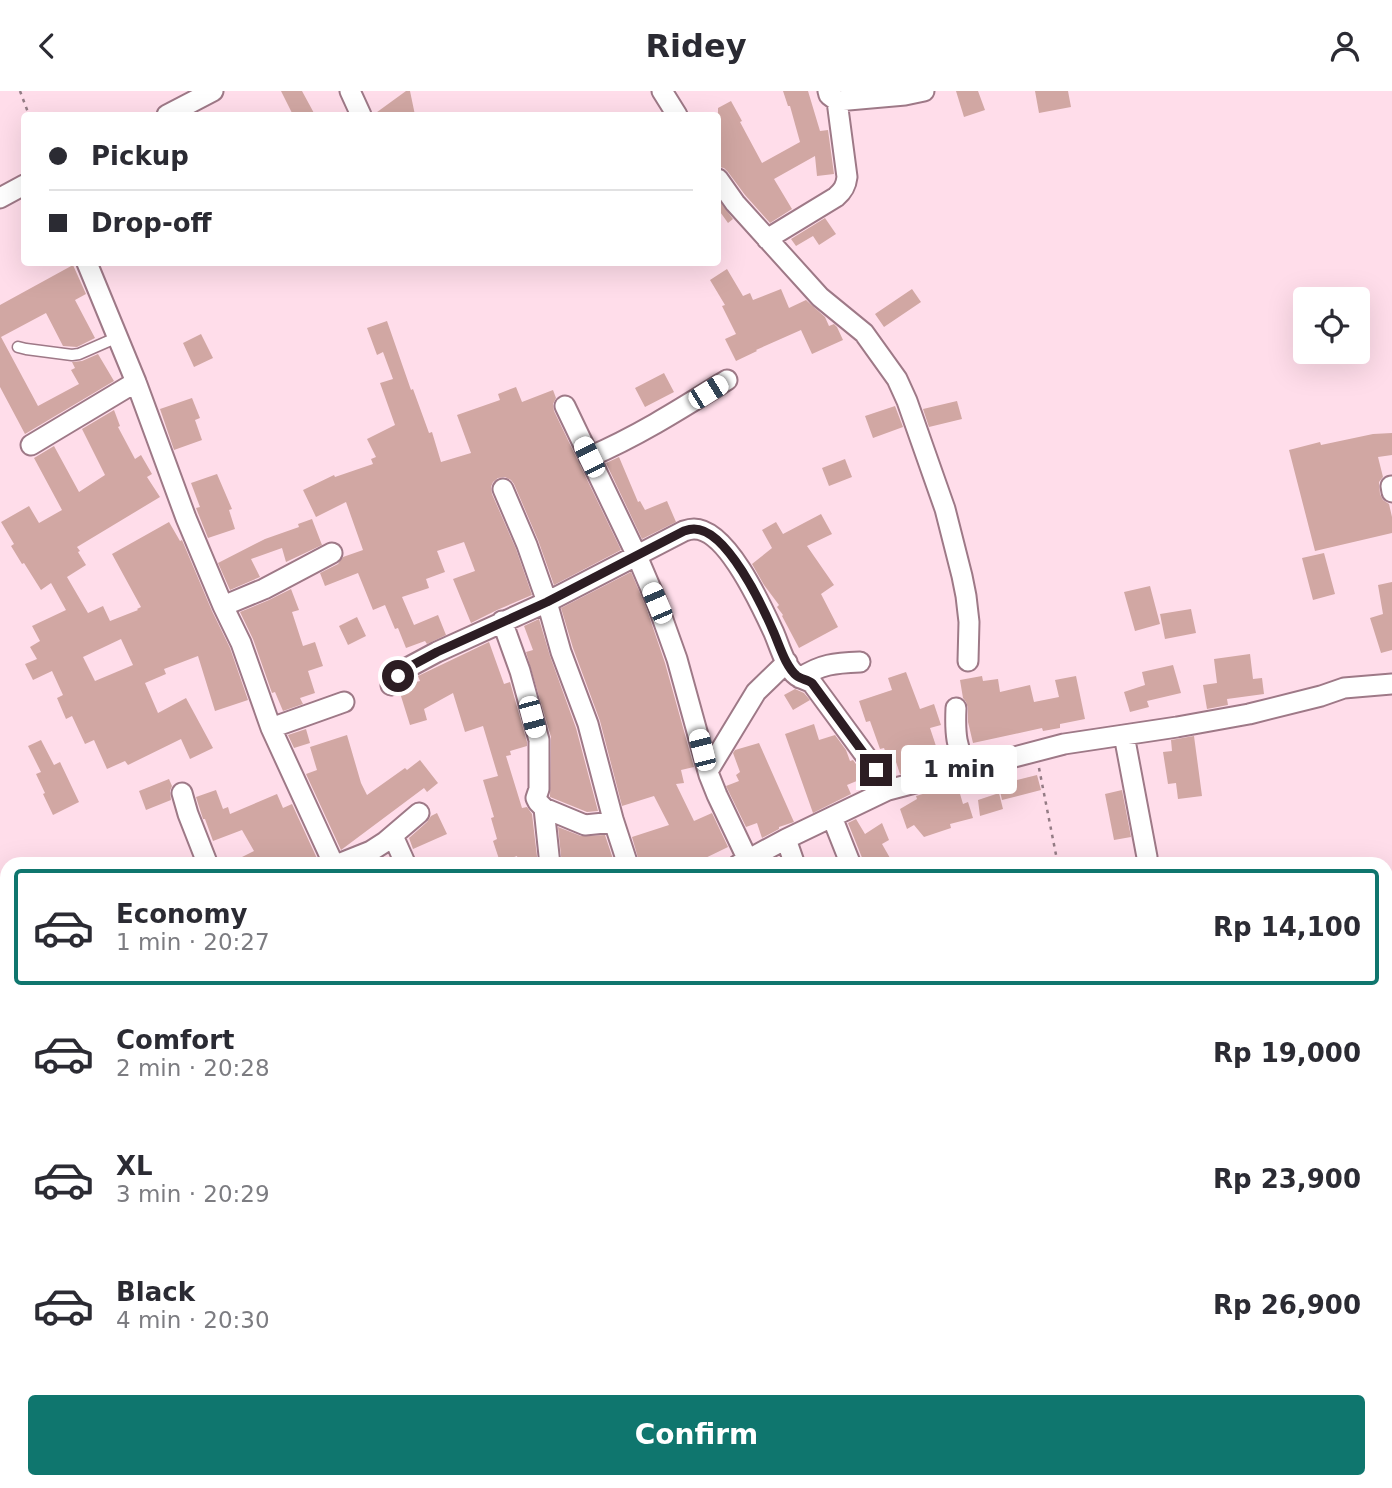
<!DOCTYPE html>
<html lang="en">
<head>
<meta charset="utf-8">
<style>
  :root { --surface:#fff; --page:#f2f2f3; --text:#2b2b33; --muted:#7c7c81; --line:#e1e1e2; --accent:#0f766e }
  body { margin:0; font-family:"DejaVu Sans",sans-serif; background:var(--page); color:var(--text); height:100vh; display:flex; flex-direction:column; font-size:26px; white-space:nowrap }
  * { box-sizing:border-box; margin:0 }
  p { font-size:23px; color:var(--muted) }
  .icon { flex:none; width:38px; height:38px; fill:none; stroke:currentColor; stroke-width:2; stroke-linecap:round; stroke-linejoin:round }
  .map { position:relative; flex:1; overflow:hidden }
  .details { position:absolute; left:0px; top:766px; width:1393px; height:632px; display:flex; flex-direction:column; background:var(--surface); border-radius:21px 21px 0 0; box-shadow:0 7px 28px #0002 }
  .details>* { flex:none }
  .guide { position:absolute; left:21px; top:21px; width:700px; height:154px; border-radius:7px; box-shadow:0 7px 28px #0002; display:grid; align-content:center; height:154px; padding:0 28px; background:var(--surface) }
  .buttons { position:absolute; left:1293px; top:196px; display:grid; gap:14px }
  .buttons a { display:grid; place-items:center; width:77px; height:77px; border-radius:7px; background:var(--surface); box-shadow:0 7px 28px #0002; font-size:35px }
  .end { position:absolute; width:32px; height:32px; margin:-16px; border:9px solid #2c1d23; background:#fff; box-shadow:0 0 0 4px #fff }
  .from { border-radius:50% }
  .bubble { position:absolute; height:49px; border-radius:7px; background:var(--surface); box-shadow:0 7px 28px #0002; font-size:23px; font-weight:700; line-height:49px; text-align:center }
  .car { position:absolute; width:21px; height:42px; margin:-21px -10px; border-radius:9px; box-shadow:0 0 5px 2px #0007; background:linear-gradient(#fff 24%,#345 0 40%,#fff 0 76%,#345 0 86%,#fff 0) }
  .guide b { display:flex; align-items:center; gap:24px; height:66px; font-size:26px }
  .guide b+b { border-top:2px solid var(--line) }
  .guide i { width:18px; height:18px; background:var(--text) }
  ul { padding:12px 0 0; list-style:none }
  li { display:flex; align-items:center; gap:21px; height:116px; margin:0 14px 10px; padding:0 14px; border:4px solid transparent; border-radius:7px }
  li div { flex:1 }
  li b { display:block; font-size:26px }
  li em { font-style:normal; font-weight:700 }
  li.current { border-color:var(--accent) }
  li>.icon { width:63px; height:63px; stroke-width:1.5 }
  .primary-button { display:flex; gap:14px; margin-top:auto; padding:14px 28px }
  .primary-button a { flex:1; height:80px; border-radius:7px; background:var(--accent); color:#fff; font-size:28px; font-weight:700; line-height:80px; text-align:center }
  header { display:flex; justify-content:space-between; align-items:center; height:91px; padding:0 28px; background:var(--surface); font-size:32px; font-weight:700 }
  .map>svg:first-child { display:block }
  .building { fill:#d1a7a3; fill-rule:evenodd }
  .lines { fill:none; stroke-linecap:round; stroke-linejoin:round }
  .lane-casing { stroke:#9e7987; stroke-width:13 }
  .street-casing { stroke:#9e7987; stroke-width:23 }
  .path { stroke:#947c85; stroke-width:2.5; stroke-dasharray:3.5 5; stroke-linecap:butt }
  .lane { stroke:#fff; stroke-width:10 }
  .street { stroke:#fff; stroke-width:19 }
  .route { stroke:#2c1d23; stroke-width:9 }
</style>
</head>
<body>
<header><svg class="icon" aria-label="back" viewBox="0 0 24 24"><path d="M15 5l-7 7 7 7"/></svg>Ridey<svg class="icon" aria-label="person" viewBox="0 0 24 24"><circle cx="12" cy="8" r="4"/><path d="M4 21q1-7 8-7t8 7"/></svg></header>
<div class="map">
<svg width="1392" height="1397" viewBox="0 0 1392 1397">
  <rect width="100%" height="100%" fill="#ffddea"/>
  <!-- building -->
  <path class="building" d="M281,0H302L315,24H293Z
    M406,0H410L415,24H373Z
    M783,0H808L820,40L828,39L834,83L817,85L815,65L774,88L792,118L770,132L745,104L728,81L724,77L718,76V17L731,10L742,30L740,31L762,72L800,51L790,15H788Z
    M956,0H978L985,19L964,26Z
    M1035,0H1068L1071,16L1039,22Z
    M718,108L733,128L728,132L718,118Z
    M825,127L836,143L819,154L813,145L796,155L791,148Z
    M73,174L86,203L75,209L95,247L77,256L63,255L46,222L1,246L38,315L79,293L71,279L75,277L72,271L82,270L98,263L114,290L25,343L0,296V214Z
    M727,178L743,205L750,202L753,209L781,198L789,217L806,209L825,226L829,235L834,233L837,236L843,249L812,263L801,239L756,259L757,260L736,270L725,248L736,243L722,215L725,214L710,189Z
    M912,198L921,211L884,236L875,223Z
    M387,230L411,299L413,298L429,342L432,341L441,371L471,362L457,324L500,309L498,303L516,296L522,311L553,299L556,307L553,313L554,320L621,459L554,494L538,449L514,393L511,389L505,386L498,387L493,391L491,396L492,403L516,458L532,504L497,519L471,532L453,488L475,480L464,451L437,460L445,481L426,488L429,497L402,506L414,534L438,524L446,544L427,553L425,550L406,557L398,537L395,538L385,514L373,519L358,482L325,495L320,482L338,473L343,466L363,459L346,411L316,426L303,399L334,384L335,386L373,373L371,368L376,366L367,348L395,334L380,292L393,288L383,261L377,264L367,237Z
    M201,243L213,267L194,276L183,252Z
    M664,282L674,301L645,316L635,297Z
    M192,307L200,327L195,329L202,349L174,359L160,318Z
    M957,310L962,328L929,336L923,318Z
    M895,315L903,336L873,347L865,325Z
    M114,319L120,335L118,336L135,368L141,364L152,383L147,386L160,406L77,456L80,460L78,461L86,474L67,486L88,522L103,515L110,530L138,519L137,518L141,516L112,463L169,431L180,450L182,449L212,520L230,557L248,609L215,620L198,565L164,578L166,583L145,592L158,622L186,607L213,657L190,668L181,648L128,674L125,670L107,678L94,649L85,653L72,625L66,628L57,607L63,604L52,580L33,589L25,573L37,568L30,556L40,550L32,535L66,519L51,492L41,499L24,472L22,473L11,455L14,453L1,431L29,415L39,432L62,419L34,367L54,355L79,401L105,384L82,338ZM121,548L133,574L95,590L83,566Z
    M1392,342V364L1378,366L1383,386L1379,391L1380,403L1383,409L1389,413L1392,426V442L1315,460L1289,359L1320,351L1321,354L1373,343Z
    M619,366L638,411L640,410L645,419L667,410L676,431L642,448L606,372Z
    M845,368L852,386L829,395L822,377Z
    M217,383L232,418L229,419L235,438L208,447L196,417L200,416L191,392Z
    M821,423L832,443L807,455L834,494L821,503L838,536L799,557L782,525L783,524L777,516L779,514L764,494L752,473L772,457L762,439L776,431L783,443Z
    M312,428L322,454L286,471L282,457L251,468L260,486L230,499L218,472L265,448L299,436L298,433Z
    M1324,462L1335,503L1313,509L1302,467Z
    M631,481L646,516L665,572L694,676L681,679L684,692L676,693L694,730L712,722L728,756L691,774H640L632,746L669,734L654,705L622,715L600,630L573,557L561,517Z
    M1392,491V559L1381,562L1370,527L1383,523L1378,494Z
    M1150,495L1160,533L1135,540L1124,501Z
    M291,498L299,519L292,521L303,555L315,551L323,575L308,580L315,602L300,607L303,613L283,620L275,601L272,602L253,548L240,521L269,509Z
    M1191,518L1196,542L1165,548L1160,523Z
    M357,526L366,545L348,554L339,535Z
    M539,528L550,565L576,637L598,720L587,721L550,706L551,646L526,561L533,559L524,535Z
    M489,551L504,593L510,591L527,651V655L510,660L511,664L506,665L522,717L527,716L532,723L538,774H519L517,765L500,771L493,750L497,748L491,727L494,726L483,689L498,685L483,635L465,641L453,602L424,618L427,629L410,634L400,602L407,593L420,590L418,585Z
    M1250,563L1253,588L1262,587L1264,603L1227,608L1228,614L1207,618L1203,594L1217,592L1214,568Z
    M1173,574L1181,602L1147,610L1149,616L1130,621L1124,601L1145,594L1142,581Z
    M906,581L920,618L934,613L941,634L930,637L938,661L914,670L917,679L900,683L896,671L890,673L884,657L880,658L870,630L866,631L859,610L892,599L888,587Z
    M982,585L983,590L998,588L1000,601L1030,594L1034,611L1059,606L1055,589L1076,585L1085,628L1060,633V637L1043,640L1042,637L973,652L968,631V617L966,611L963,607L960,589Z
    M795,598L804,602L810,609L793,619L784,604Z
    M814,633L819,649L835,644L846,659L850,670L853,669L861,680L864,687L847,694L851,703L813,722L785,643Z
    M306,638L310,652L294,657L288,644Z
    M347,644L361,692L367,704L405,677L407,679L420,669L438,692L427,701L424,697L341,759L306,683L317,679L310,656Z
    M1194,645L1202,705L1178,708L1176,692L1168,693L1163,661L1172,660L1171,649Z
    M41,649L54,674L60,671L79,711L53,724L43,703L45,702L36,683L41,681L28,655Z
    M759,652L794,731L779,736V738L762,747L757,732L746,736L726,695L739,690L736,684L740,681L733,662L735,659Z
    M1014,679L1017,689L1037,684L1041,699L1002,709L996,683Z
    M169,688L172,695L170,700L171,709L146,719L139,700Z
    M958,696L963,713L968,711L973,727L950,733L951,737L924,746L914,734L907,738L900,718L917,708L916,705L939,698L940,702Z
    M216,699L223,718L228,716L230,723L277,703L283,717L292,713L320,774H226L254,760L242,739L213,750L205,728H203L196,706Z
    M1122,699L1131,746L1114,749L1105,703Z
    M999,702L1003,718L980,725L978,709Z
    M437,722L447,743L413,758L409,747L427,731L431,725Z
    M856,728L865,743L882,732L889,749L882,753L894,774H865L848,732Z
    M558,736L581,745L605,744L615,774H562Z"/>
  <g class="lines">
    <defs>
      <path id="lane" d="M18,256L26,258L72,264L79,263L118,246"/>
      <path id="street" d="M350,0L361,24
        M662,0L677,24
        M828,0L829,4L837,10L905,4L924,0
        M167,24L213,0
        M718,88L735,112L820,206L864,242L897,288L907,310L945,418L962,485L966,505L969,531L968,570
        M0,107L24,94
        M767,148L836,106C843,100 846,95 847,86L837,10
        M87,172L136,291L186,427L223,515L241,552L271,637L334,774
        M565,315L637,465L657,512L677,568L709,684L717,704L748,769
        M31,354L136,291
        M589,366C638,345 682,317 727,289
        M1391,395L1392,401
        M503,398L527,454L547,511L561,561L588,633L613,728L628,774
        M223,515L264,498L332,462
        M502,530L520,580L539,649V698L536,707L538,711L544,717L550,774
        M800,587C821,573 835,572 860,571
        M391,594L398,585L409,576L437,561L547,511L684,440C687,439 690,438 694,438C727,438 762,516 774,542C780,556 785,576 797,585C801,588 807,589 812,592L876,679L888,699
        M956,617C955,639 955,661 971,678
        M271,637L344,611
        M1124,644L1147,766
        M708,680L756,601L787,571
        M182,702L188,723L208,774
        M544,717L585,734L614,731
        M832,726L851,774
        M393,745L406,774
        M786,748L795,774
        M336,774L371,760L385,751L419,722
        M738,774L786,748L888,699L1064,653L1177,636L1249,623L1321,605L1344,597L1392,593
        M0,1060L7,1058
        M465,1391V1397"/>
    </defs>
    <!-- lane casing -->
    <use href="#lane" class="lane-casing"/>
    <!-- street casing -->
    <use href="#street" class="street-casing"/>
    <!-- path -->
    <path class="path" d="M20,0L29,24
      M1039,677L1058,774"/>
    <!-- lane -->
    <use href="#lane" class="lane"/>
    <!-- street -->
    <use href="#street" class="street"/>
  </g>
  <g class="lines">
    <!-- route -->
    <path class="route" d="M398,585L409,576L437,561L547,511L684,440C687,439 691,438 694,438C727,438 763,516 774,542C780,556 786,576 797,585C801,588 808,589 812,592L876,679"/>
  </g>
</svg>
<div class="buttons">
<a><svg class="icon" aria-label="locate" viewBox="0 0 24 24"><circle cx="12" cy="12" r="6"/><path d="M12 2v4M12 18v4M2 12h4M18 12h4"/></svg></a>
</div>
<i class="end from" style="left:398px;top:585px"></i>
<i class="end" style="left:876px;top:679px"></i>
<div class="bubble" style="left:901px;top:654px;width:116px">1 min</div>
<i class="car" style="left:708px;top:301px;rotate:58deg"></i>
<i class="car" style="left:589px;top:366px;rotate:334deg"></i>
<i class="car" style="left:657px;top:512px;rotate:337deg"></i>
<i class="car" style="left:532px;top:626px;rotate:165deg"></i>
<i class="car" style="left:702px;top:659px;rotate:346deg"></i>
<div class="guide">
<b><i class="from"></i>Pickup</b>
<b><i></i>Drop-off</b>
</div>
<section class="details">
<ul>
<li class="current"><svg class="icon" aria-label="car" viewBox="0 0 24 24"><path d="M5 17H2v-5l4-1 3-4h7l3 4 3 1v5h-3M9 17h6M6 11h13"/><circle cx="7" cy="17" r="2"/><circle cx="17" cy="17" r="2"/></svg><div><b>Economy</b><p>1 min · 20:27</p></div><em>Rp 14,100</em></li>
<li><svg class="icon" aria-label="car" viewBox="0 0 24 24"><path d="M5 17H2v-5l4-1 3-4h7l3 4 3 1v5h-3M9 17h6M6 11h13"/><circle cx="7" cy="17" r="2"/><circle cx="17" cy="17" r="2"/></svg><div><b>Comfort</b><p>2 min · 20:28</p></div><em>Rp 19,000</em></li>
<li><svg class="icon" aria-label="car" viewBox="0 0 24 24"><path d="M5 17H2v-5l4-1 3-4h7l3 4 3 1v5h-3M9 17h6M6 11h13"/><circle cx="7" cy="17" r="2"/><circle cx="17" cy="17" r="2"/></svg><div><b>XL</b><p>3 min · 20:29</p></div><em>Rp 23,900</em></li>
<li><svg class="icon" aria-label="car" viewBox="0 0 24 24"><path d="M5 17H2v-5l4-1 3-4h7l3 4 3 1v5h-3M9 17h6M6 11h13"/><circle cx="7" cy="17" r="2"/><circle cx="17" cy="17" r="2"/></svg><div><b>Black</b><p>4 min · 20:30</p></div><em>Rp 26,900</em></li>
</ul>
<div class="primary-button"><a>Confirm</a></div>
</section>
</div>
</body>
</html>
